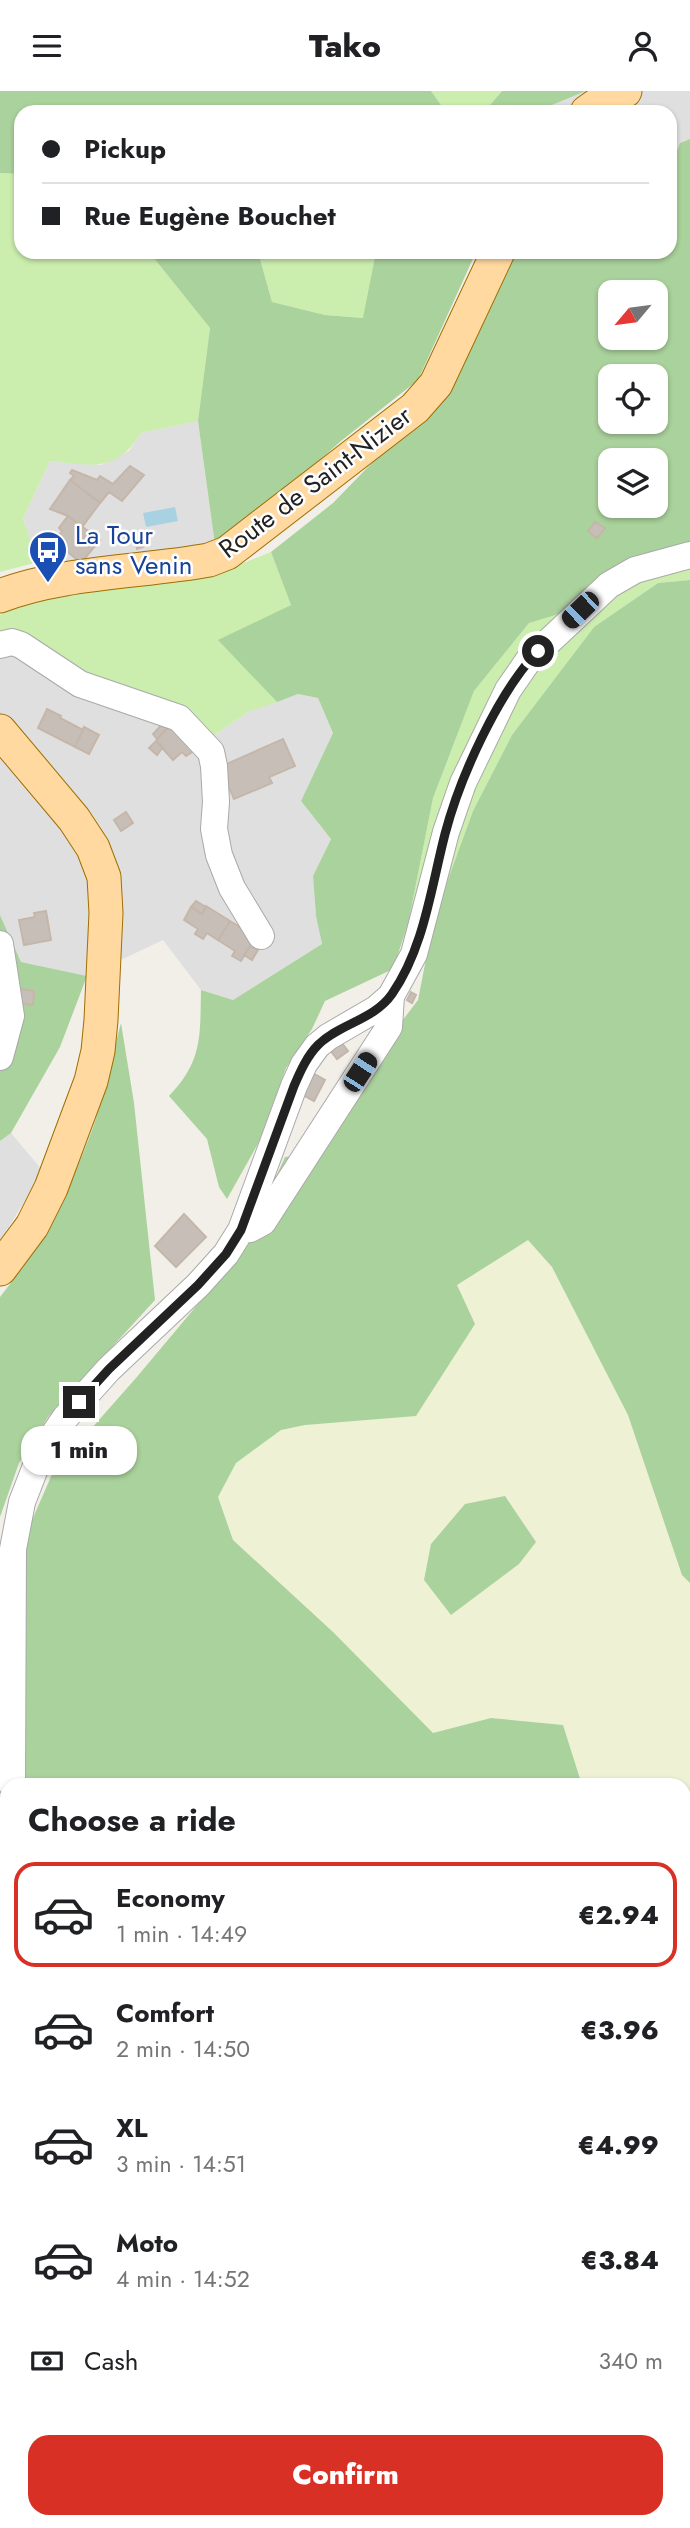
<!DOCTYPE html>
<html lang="en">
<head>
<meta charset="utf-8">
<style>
  :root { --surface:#fff; --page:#f2f2f2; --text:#202124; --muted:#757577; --line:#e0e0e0; --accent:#d93025 }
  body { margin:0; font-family:Jost,sans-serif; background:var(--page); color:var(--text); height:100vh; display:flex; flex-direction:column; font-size:26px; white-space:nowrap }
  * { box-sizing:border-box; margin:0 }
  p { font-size:23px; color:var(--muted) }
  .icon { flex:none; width:38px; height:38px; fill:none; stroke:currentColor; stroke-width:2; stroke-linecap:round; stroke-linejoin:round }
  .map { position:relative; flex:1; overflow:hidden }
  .side { position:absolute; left:0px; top:1687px; width:691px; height:751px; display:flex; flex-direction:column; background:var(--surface); border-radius:21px 21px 0 0; box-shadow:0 2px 5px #0004 }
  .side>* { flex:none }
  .guide { position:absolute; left:14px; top:14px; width:663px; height:154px; border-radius:21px; box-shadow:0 2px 5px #0004; display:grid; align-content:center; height:154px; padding:0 28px; background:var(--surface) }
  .needle { width:46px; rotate:241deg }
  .tools { position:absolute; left:598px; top:189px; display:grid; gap:14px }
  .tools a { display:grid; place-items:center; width:70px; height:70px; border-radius:14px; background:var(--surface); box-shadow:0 2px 5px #0004; font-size:35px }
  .end { position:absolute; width:32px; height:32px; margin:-16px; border:9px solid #222; background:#fff; box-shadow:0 0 0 4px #fff }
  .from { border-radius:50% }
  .bubble { position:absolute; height:49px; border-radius:21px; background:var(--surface); box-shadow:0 2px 5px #0004; font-size:23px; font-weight:800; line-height:49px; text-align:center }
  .car { position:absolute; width:21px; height:42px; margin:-21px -10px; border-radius:9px; box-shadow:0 0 5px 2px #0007; background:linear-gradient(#222 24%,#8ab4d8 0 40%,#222 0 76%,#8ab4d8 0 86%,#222 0) }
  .guide b { display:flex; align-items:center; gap:24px; height:66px; font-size:26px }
  .guide b+b { border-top:2px solid var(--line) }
  .guide i { width:18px; height:18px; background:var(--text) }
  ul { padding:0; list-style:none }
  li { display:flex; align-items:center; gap:21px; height:105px; margin:0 14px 10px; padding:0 14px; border:4px solid transparent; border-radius:21px }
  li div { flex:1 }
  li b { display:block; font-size:26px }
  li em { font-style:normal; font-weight:800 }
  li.active { border-color:var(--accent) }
  li>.icon { width:63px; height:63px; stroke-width:1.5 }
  h2 { padding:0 28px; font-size:32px; line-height:84px }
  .pay { display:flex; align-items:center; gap:18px; height:77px; padding:0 28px; font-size:26px }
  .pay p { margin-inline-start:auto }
  .primary-button { display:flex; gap:14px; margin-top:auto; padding:14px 28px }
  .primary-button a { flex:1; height:80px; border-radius:21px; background:var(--accent); color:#fff; font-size:28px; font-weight:800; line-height:80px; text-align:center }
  header { display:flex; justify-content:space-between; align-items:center; height:91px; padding:0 28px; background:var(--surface); font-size:32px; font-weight:800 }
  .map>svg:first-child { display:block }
  .residential { fill:#e0dfdf }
  .farmland { fill:#eef1d4 }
  .grass { fill:#cbedae }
  .forest { fill:#aad29c; fill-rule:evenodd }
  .water { fill:#a8d2e1 }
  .building { fill:#c7bfb7; stroke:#c5b6aa; stroke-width:2 }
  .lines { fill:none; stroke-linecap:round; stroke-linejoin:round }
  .minor-casing { stroke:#a9a9a9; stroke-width:28 }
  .major-casing { stroke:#9f6f00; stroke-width:35 }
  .minor { stroke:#fff; stroke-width:26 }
  .major { stroke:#ffd9a0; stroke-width:33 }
  .route { stroke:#222; stroke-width:9 }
  .labels { text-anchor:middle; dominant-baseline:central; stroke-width:5; stroke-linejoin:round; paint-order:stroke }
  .street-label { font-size:26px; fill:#222; stroke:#fff }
  .transit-label { font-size:26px; fill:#164399; stroke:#fff; text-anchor:start }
</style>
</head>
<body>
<header><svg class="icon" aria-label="menu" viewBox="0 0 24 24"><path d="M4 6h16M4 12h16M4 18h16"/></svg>Tako<svg class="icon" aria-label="person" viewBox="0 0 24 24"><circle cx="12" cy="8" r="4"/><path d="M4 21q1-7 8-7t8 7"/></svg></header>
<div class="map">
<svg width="690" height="2437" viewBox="0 0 690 2437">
  <rect width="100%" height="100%" fill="#f2efe8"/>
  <!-- residential -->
  <path class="residential" d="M586,0H690V48L680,52L670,77V21H548L552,14Z
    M198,330L216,461L68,477L38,471L23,427L50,370L101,374L129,360L141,342Z
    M0,544L210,647L248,621L298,603L318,607L333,642L301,710L331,748L313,785L316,825L322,853L233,909L201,899L163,849L87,885L21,871L0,824Z
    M11,1042L43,1080L0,1150V1050Z
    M0,1745L7,1748V1966L0,1971Z
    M7,2226V2431H378L398,2434L396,2437H0V2234Z"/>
  <!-- farmland -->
  <path class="farmland" d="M528,1149L552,1176L628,1324L682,1483L690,1492V1735L684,1739V1694H582L563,1634L491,1627L433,1642L333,1541L233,1449L218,1406L236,1372L281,1339L305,1334L457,1194Z
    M0,1999L7,2032V2182L1,2235Z"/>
  <!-- grass -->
  <path class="grass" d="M431,0H502L484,21H446Z
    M0,82L21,83V161H149L210,237L198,330L141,342C115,383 92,374 50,370L23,427L38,471L0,481Z
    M258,161H376L364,227L325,224L272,211Z
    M690,453V489L658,492L594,536L512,644L473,720L434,827L408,833L433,707L474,600L529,532L569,520Z
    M271,461L291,514L219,549L277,611L248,621L210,647L92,587L0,544V524L19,512L94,497L216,483Z
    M684,2235L690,2248V2347L684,2346Z
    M529,2431H682V2437H529Z"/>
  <!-- forest -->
  <path class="forest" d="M0,0H431L446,21H21V83L0,82Z
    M502,0H586L552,14L548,21H484Z
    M690,48V453L569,520L529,532L474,600L433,707L408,833L393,878L325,910L312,938L286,977L260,1049L227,1108L219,1096L207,1048L169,1005C203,970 200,944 201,899L233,909L322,853L316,825L313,785L331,748L301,710L333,642L318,607L298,603L277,611L218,549L291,514L271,461L333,412L438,304L507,161H670V77L680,52ZM611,201H656V247H611ZM611,285H656V331H611ZM611,369H656V415H611Z
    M149,161H258L272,211L325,224L363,227L376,161H476L418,289L341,350L216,461L198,330L210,237Z
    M690,489V1492L682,1484L628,1324L552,1176L528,1149L457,1194L475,1233L416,1325L305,1334L281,1339L236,1372L218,1406L233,1449L333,1541L433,1642L491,1627L563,1634L582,1694H8L26,1443L53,1381L136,1287L224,1182L249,1145L285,1066L315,1063L383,955L418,909L434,827L473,720L512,644L594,536L658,492Z
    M0,824L21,871L87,885L60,956L11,1042L0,1050Z
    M121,932L134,1012L155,1209L48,1326L19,1372L0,1426V1206C39,1157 69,1101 91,1042C104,1007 111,968 121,932Z
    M505,1405L536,1451L519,1473L451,1524L424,1489L431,1453L465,1413Z
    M690,1735V2248L684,2235V1739Z
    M684,2346L690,2347V2437H682V2431H684Z
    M402,2431H529V2437H396Z"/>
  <!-- water -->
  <path class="water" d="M175,416L178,430L146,436L143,422Z"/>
  <!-- building -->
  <path class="building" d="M130,375L144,384L122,410L109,401L100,412L70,389L74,385L70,382L72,379L97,389L100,385L113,393Z
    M70,389L100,412L82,436L68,425L50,418Z
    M68,425L100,449L81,472L57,452L61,448L58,446L62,440L59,437Z
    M595,431L605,437L597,447L588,440Z
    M132,449H145L143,456L137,458L136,452H132Z
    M47,618L61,625L60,627L83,639L75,656L38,637Z
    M165,630L169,635L157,648L153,643Z
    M173,631L200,656L186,665L182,661L173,669L156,650Z
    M84,636L99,644L89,663L75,656Z
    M283,648L295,675L269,686L272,692L234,708L220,676Z
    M156,650L163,656L157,664L149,657Z
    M126,721L133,732L121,740L114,729Z
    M196,810L206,816L202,823L191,816Z
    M206,815L230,830L218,849L207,842L203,848L195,843L198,838L184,829L191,816L202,823Z
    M46,820L51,849L24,854L19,829L35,826L34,822Z
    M230,830L256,846L241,870L232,865L235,860L218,849Z
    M250,855L258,859L252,869L244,864Z
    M21,898L34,900L33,914L19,912Z
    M411,901L416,904L412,912L407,909Z
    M338,947L348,960L337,968L327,955Z
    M309,980L325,989L314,1010L298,1001Z
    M184,1123L206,1146L176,1176L155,1155Z
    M0,1841L7,1850V1854L0,1859Z"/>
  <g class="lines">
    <defs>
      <path id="minor" d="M0,554L12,551L21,554L80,593L179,627L211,661L214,675L216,711L214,738L219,764L232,797L261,845
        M0,853L11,925L0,966
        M241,1139L250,1138L263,1131L389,936L391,905
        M12,1694L13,1458L22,1411L41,1362L65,1327L109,1278L198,1194L226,1163L241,1139L294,995L304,973L317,955L328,946L376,918L391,905L414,863L446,741L463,692L508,599L528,570L609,494L635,479L690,464
        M0,1752L7,1738
        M0,2284L7,2283"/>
      <path id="major" d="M587,21L601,11L625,0
        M0,505C60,481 144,481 209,469L227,462L415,317L436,293L498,161
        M0,640L74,728L93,757L104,786L106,822L101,929L98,960L91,990L51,1097L32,1135L0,1178
        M0,1957L7,1970
        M0,2412L7,2370"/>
    </defs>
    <!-- minor casing -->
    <use href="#minor" class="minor-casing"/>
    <!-- major casing -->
    <use href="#major" class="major-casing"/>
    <!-- minor -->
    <use href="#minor" class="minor"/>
    <!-- major -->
    <use href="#major" class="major"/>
  </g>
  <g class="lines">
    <!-- route -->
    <path class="route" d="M79,1311L109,1278L198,1194L226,1163L241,1139L294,995C300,981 307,965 318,954C339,933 374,929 392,903C424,857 431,797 445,743C460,686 498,602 538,560"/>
  </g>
  <!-- icons -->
  <defs>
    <symbol id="bus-pin" viewBox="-11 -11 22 30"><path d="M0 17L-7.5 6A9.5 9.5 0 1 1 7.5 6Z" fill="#1a4fb4" stroke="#fff"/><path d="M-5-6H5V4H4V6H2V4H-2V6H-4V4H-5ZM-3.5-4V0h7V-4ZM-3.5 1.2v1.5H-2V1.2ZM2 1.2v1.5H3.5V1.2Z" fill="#fff"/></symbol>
  </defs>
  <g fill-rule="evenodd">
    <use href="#bus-pin" x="26" y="437" width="44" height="60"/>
  </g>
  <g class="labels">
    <!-- street labels -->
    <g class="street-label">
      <text transform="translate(315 391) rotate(-37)">Route de Saint-Nizier</text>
    </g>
    <!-- transit labels -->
    <g class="transit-label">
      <text x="75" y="444">La Tour<tspan x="75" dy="30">sans Venin</tspan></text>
    </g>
  </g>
</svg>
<div class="tools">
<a><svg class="needle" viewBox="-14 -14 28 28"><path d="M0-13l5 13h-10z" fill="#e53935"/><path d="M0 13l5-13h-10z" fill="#757577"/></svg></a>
<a><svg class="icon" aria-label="locate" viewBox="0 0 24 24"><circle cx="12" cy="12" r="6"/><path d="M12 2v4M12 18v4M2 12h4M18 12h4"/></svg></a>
<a><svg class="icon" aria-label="layers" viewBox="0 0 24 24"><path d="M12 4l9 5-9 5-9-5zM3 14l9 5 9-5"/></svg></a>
</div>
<i class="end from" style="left:538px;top:560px"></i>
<i class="end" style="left:79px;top:1311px"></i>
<div class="bubble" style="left:21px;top:1335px;width:116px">1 min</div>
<i class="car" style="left:580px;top:519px;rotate:226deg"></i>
<i class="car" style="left:360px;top:981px;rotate:33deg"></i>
<div class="guide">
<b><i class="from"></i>Pickup</b>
<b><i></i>Rue Eugène Bouchet</b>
</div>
<section class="side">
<h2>Choose a ride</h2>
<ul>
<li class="active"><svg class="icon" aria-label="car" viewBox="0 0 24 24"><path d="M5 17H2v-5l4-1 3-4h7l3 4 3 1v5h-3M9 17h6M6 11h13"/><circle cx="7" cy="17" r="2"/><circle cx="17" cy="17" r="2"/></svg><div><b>Economy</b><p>1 min · 14:49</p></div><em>€2.94</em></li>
<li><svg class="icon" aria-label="car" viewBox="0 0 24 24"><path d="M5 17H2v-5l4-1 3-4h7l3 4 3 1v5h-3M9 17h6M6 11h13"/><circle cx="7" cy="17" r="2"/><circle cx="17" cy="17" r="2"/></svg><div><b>Comfort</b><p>2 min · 14:50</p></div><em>€3.96</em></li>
<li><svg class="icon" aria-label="car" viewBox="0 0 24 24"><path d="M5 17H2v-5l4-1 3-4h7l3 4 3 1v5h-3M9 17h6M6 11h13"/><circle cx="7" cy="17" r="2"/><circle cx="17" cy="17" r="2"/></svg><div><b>XL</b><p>3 min · 14:51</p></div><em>€4.99</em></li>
<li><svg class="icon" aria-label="car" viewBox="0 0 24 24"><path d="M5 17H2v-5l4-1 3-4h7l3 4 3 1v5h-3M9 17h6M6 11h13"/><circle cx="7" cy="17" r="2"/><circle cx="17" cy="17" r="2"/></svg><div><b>Moto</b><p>4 min · 14:52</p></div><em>€3.84</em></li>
</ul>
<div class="pay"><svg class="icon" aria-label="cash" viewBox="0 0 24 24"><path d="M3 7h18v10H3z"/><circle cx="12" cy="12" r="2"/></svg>Cash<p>340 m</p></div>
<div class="primary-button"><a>Confirm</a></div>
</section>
</div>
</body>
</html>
